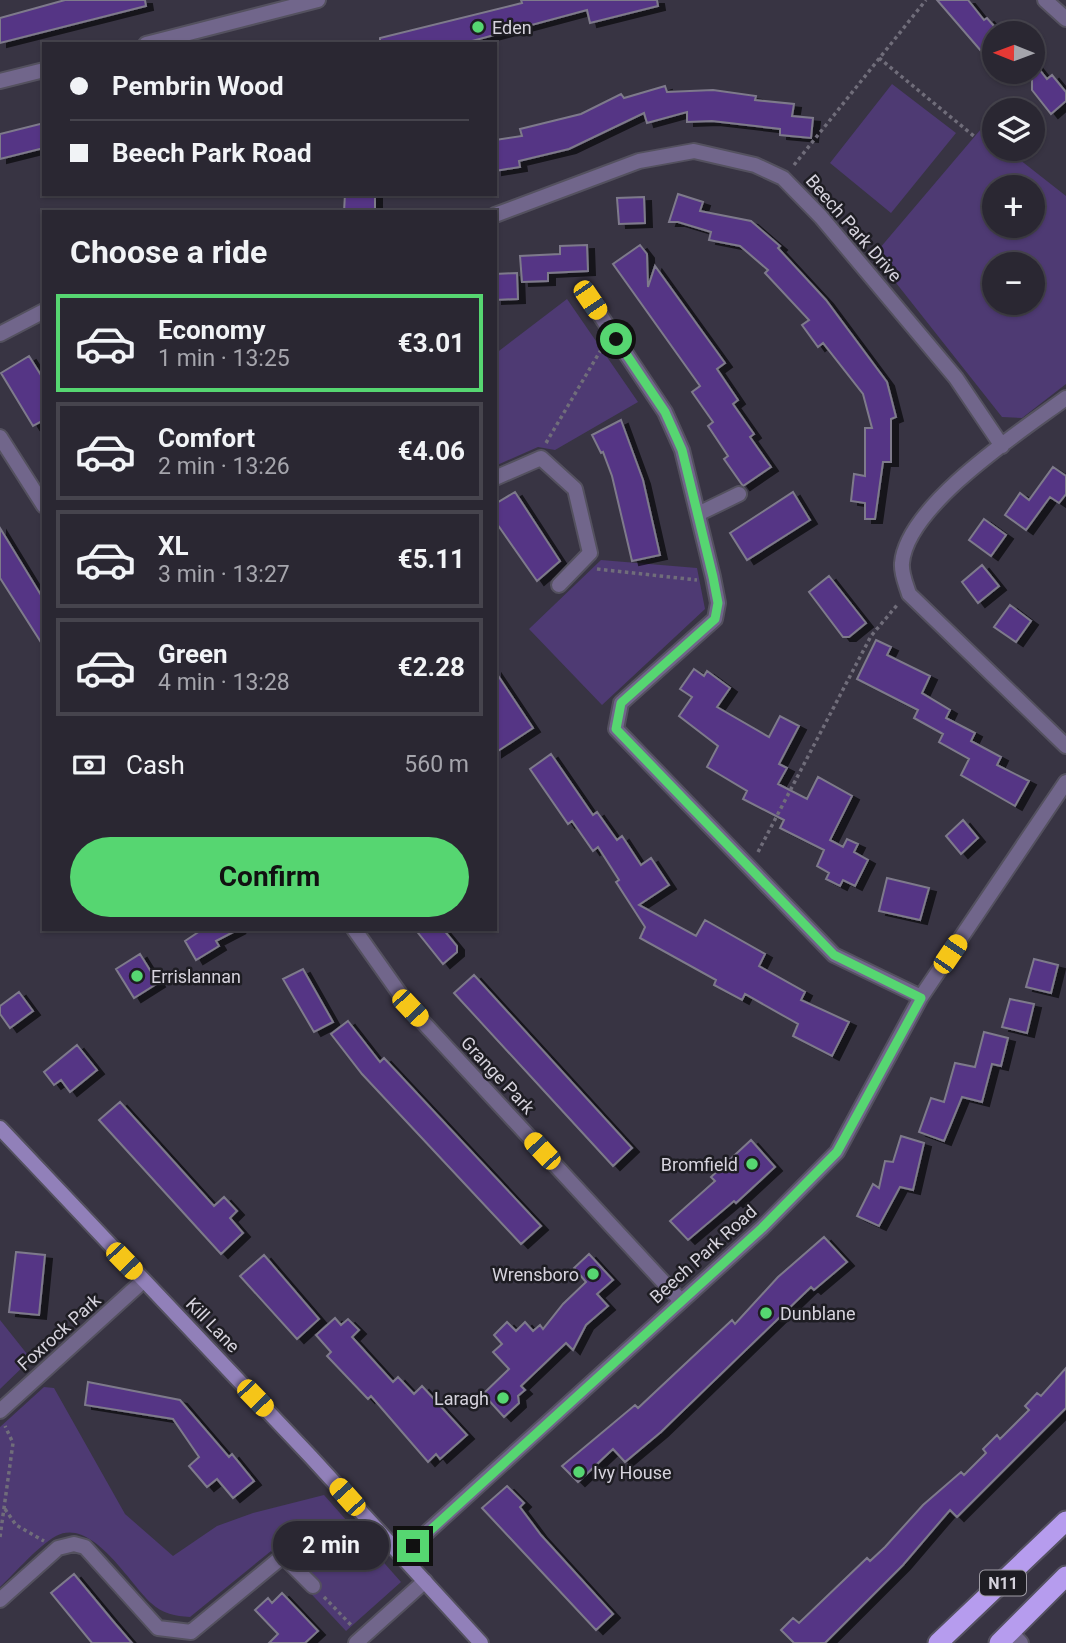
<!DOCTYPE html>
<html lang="en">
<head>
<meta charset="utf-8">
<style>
  :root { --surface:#2a2732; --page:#36333e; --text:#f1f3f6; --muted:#a5a5ac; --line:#46444d; --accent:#56d671 }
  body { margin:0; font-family:Roboto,sans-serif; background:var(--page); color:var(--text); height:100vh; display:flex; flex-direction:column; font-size:26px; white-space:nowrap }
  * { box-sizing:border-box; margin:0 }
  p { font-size:23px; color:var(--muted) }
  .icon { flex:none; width:38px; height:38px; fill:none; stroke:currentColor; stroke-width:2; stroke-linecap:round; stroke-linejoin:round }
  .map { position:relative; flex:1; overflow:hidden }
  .panel { position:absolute; left:42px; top:210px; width:455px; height:721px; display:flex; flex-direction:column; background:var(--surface); border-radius:0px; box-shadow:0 2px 5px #0004,0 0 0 2px var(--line) }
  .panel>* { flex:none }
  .banner { position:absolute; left:42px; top:42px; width:455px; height:154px; border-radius:0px; box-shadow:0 2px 5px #0004,0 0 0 2px var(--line); display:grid; align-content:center; height:154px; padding:0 28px; background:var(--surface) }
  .needle { width:46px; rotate:271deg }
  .buttons { position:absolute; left:982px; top:21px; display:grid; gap:14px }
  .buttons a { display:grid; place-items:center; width:63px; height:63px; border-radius:50%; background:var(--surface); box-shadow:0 2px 5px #0004,0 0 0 2px var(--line); font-size:35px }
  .end { position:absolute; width:32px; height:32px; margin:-16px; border:9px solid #56d671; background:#111; box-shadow:0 0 0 4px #111 }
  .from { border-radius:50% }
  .bubble { position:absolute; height:49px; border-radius:24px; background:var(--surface); box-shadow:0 2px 5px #0004,0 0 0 2px var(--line); font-size:23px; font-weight:700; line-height:49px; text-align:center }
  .car { position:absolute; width:21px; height:42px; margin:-21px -10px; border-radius:9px; box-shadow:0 0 5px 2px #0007; background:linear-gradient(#f5c518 24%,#345 0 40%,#f5c518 0 76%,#345 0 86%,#f5c518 0) }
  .banner b { display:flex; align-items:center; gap:24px; height:66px; font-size:26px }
  .banner b+b { border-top:2px solid var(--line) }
  .banner i { width:18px; height:18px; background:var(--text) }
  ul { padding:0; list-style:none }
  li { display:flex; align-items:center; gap:21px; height:98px; margin:0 14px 10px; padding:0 14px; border:4px solid var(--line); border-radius:0px }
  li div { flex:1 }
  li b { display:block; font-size:26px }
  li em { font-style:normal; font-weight:700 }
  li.current { border-color:var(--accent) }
  li>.icon { width:63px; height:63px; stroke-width:1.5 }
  h2 { padding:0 28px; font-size:32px; line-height:84px }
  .pay { display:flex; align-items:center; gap:18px; height:77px; padding:0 28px; font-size:26px }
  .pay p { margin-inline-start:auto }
  .action { display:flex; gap:14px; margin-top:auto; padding:14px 28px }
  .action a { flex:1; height:80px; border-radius:42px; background:var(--accent); color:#111; font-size:28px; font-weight:700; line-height:80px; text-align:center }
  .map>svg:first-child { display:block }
  .green { fill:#4e3a73; fill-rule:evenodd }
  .building { fill:#543685; stroke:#7e7a8b; stroke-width:2; filter:url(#shadow) }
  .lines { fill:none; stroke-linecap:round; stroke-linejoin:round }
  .minor-casing { stroke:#54515f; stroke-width:18 }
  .secondary-casing { stroke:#54515f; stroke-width:18 }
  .trunk-casing { stroke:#54515f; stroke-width:23 }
  .path { stroke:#706d7a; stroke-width:3.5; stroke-dasharray:3.5 3.5; stroke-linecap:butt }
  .minor { stroke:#71668b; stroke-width:14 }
  .secondary { stroke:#9180b9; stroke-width:14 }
  .trunk { stroke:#b69cee; stroke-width:19 }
  .route { stroke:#56d671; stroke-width:9 }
  .poi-dot { fill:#56d671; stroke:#1e1d23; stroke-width:2.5 }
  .labels { text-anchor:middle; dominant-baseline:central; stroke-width:5; stroke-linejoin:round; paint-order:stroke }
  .shield { fill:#1e1d23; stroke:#9f9ca5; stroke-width:2 }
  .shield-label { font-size:16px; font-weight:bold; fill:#d6d3dd }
  .poi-label { font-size:18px; fill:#d6d3dd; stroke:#1e1d23; text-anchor:start }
  .street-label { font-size:18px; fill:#d6d3dd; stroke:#1e1d23 }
</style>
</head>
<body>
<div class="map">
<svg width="1066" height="1643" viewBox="0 0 1066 1643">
  <defs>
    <filter id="shadow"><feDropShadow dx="7" dy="4" stdDeviation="0" flood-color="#0009"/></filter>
  </defs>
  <rect width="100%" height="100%" fill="#383443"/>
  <!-- green -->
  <path class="green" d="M892,84L956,133L891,213L830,163Z
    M981,129L994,139V149H1006L1066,196V384L1022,418L1002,417L874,255ZM1032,187V226H994V187ZM1032,264V303H994V264Z
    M567,299L638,402L555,450L538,447L495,466V354Z
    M601,560L697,568L705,609L602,705L529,629Z
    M0,1320L31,1359L0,1389Z
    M44,1387L54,1388L125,1514L173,1556L217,1526L253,1513L324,1495L401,1582L346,1631L271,1551L190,1617C175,1616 163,1614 151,1603C129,1583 92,1517 56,1536C38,1546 15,1573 0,1587V1427Z"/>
  <!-- building -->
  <path class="building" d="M65,0H145L146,6L0,43V18Z
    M521,0H657L658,6L590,23L587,10L461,44H380V38L522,3Z
    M937,0H968L984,20L987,18L994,26V66Z
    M1032,60L1047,79L1052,75L1066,92V101L1051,114L1032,90Z
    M665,86L667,92L713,90L756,96L755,100L794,104L792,116L813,118L811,138L780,135V129L712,121L687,122V112L647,123L644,113L569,149L519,161L520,167L495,171V140L522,136L520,129L581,114L621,94L624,98Z
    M44,123V148L0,159V134Z
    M345,194H375V212H344Z
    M678,194L703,202L700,211L751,221L780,246L778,248L826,300L887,382L896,417L891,419V462H883L875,519H865V503L851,501L854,474L865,476V428H872L863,394L823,343L818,347L802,325L809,320L765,273L768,270L740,246L709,240L711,232L678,222H669Z
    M644,197L645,223L619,224L617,198Z
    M587,245L588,271L548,273V281L522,282L520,256L560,254V246Z
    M640,245L647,254L648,287L655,266L725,363L717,369L738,400L733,404L754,434L750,437L771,467L743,486L724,459L728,456L708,426L713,422L692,392L700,386L613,264Z
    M517,273L518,299L495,300V274Z
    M29,356L44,380V420L33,426L1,373Z
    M621,420L643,480L660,555L632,561L612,476L603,452L601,453L592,435Z
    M1053,467L1066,476V494L1059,503L1050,497L1026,530L1005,515L1020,493L1029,500Z
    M515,492L560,561L537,581L495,521V504Z
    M793,492L810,520L747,560L730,533Z
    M984,519L1006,535L991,556L969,540Z
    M0,528L44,600V647L0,578Z
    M982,565L999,586L978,603L962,582Z
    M829,576L866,623L849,637H843L809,592Z
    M1010,605L1031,621L1016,642L994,627Z
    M876,640L891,647L887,655L930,676L922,693L950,710L946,718L975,733L971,741L1001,757L997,765L1029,781L1015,806L961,775L969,759L939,742L943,734L914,718L918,710L857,679Z
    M694,669L704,676L707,671L730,688L717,707L769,737L780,716L799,726L779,764L787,768L778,784L807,799L818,777L852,796L830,840L843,847L847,839L858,844L854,852L868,860L855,886L843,880L840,886L826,879L829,873L817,866L824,850L780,828L784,820L743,799L747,791L707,767L718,746L679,716L692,697L680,689Z
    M495,671L533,728L495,753Z
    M551,754L593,815L597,812L617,840L622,836L641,865L651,858L669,885L639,905L696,936L705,920L765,954L759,966L805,992L801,1000L849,1022L832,1056L793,1036L798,1024L745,994L742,1000L714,985L716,980L640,938L645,927L616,882L619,880L598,847L593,851L572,821L568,824L530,769Z
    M963,820L978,838L961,854L946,836Z
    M887,878L929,888L920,920L879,911Z
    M203,929H239L216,941L219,946L196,960L185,941Z
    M415,929H443L457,946V952L443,964Z
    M140,954L158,983L134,998L116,969Z
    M1034,959L1058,965L1051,993L1026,987Z
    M303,969L333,1022L314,1032L283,979Z
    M474,975L632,1148L613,1166L454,993Z
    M19,992L33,1011L10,1028L0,1014V1006Z
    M1010,999L1034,1004L1027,1033L1002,1027Z
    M348,1021L380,1062L384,1058L541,1226L521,1244L362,1074L331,1034Z
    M984,1032L1008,1038L1001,1066L992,1064L982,1102L962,1097L944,1141L919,1132L931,1098L944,1102L955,1063L975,1067Z
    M77,1045L97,1070L70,1092L61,1080L54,1085L44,1072Z
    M120,1102L214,1206L224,1197L237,1211L230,1218L243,1233L221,1254L99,1120Z
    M901,1136L924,1143L913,1190L900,1187L879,1226L857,1216L873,1184L879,1188L885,1161L893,1162Z
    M751,1140L775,1167L736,1203L734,1201L688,1240L670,1221L715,1181L711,1177Z
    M824,1237L847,1262L814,1290L811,1287L661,1432L625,1462L613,1449L578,1482L562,1466L635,1405L638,1408L732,1320L735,1324L778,1277Z
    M16,1252L45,1255L39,1315L9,1312Z
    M589,1254L613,1280L597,1294L608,1306L586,1325L573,1350L566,1343L521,1386L525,1390L518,1396L519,1403L504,1417L483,1394L509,1369L493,1352L502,1344L494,1335L507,1322L516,1331L525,1322L533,1331L540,1325L543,1329L563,1304L586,1282L574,1268Z
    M264,1255L319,1319L297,1339L240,1276Z
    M335,1318L341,1325L348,1319L359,1330L352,1337L393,1382L398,1377L414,1394L422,1386L467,1435L440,1459L436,1454L428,1462L371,1396L368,1399L327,1356L331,1352L316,1335Z
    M1066,1368V1408L957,1517L950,1510L903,1565L825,1643H794L781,1630L793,1618L799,1623L867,1558L870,1561L885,1547L923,1505L961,1472L964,1475L986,1453L983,1449L997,1435L1000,1439L1029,1410L1025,1406L1037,1393L1041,1396Z
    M88,1382L180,1400L229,1457L232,1454L254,1481L233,1498L217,1479L207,1487L189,1466L199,1457L173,1419L85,1405Z
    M507,1486L524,1503L520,1507L541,1535L613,1614L596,1630L482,1508Z
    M74,1574L113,1621L132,1643H92L51,1593Z
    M282,1593L318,1631L305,1643H269L278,1634L255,1610L268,1598L272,1603Z"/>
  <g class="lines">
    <defs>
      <path id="minor" d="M1045,0L1066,19
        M146,44L318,0
        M0,81L44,70
        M495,215L639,161L694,151L755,165L783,178L821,217L956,378L1002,446
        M590,300L665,412L682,450L713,577L718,603L715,619L621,703L616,729L834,955L921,997
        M0,334L44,311
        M1066,398C1021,431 907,505 902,563C901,574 906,584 909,594L1066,746
        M0,437L44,506
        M495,478L541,458L575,489L590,553L559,585
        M700,513L739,494
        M354,929L410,1008L680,1300
        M0,1411L143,1281
        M401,1556L762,1228L837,1152L921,997L1066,782
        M0,1600L58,1548L74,1544L85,1547L158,1628L191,1632L283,1556L313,1586
        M1010,1631L1021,1643
        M356,1643L425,1581"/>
      <path id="secondary" d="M0,1128L311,1457L481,1643"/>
      <path id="trunk" d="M938,1643L1066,1521
        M999,1643L1066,1576"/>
    </defs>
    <!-- minor casing -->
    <use href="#minor" class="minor-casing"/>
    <!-- secondary casing -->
    <use href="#secondary" class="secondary-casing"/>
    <!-- trunk casing -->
    <use href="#trunk" class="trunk-casing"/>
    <!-- path -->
    <path class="path" d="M879,58L975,137
      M794,165L926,0
      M546,443L602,348
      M597,569L697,580
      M758,852L871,636L898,604
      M5,1509L16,1525L44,1541
      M0,1537L13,1443L5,1426
      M324,1597L353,1627"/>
    <!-- minor -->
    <use href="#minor" class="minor"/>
    <!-- secondary -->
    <use href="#secondary" class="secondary"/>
    <!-- trunk -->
    <use href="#trunk" class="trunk"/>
  </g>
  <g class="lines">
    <!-- route -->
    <path class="route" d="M413,1546L762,1228L837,1152L921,998L834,955L616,729L621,703L715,619L718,603L713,577L682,450L665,412L616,339"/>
  </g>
  <!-- markers -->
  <g class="poi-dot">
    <circle cx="478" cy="27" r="7"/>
    <circle cx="137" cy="976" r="7"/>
    <circle cx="752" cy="1164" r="7"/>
    <circle cx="593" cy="1274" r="7"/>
    <circle cx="766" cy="1313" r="7"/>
    <circle cx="503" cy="1398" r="7"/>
    <circle cx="579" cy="1472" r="7"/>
  </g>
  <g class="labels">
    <!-- shield labels -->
    <rect class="shield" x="980" y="1570.5" width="46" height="25" rx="5"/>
    <g class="shield-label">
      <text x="1003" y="1583">N11</text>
    </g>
    <!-- poi labels -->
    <g class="poi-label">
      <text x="492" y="27">Eden</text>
      <text x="151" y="976">Errislannan</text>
      <text x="738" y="1164" text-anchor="end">Bromfield</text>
      <text x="579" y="1274" text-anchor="end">Wrensboro</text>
      <text x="780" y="1313">Dunblane</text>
      <text x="489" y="1398" text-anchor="end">Laragh</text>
      <text x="593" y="1472">Ivy House</text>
    </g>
    <!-- street labels -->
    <g class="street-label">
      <text transform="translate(854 228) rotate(49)">Beech Park Drive</text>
      <text transform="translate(498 1075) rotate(47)">Grange Park</text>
      <text transform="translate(703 1254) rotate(-42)">Beech Park Road</text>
      <text transform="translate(213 1325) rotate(46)">Kill Lane</text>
      <text transform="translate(59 1332) rotate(-42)">Foxrock Park</text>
    </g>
  </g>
</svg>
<div class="buttons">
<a><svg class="needle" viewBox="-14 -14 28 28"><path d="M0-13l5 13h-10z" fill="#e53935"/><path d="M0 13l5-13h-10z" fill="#a5a5ac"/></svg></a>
<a><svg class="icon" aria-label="layers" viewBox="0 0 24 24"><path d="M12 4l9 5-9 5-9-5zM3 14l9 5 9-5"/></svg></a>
<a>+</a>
<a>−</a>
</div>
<i class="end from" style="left:616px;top:339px"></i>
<i class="end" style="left:413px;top:1546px"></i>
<div class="bubble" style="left:273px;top:1521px;width:116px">2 min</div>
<i class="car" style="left:590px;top:300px;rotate:146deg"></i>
<i class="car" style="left:950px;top:954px;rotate:34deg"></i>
<i class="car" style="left:410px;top:1008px;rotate:137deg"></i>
<i class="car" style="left:542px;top:1151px;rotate:317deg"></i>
<i class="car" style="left:124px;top:1261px;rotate:136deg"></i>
<i class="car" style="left:255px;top:1398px;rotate:136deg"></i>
<i class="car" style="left:347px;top:1497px;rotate:318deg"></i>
<div class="banner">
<b><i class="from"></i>Pembrin Wood</b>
<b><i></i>Beech Park Road</b>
</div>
<section class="panel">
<h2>Choose a ride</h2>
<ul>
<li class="current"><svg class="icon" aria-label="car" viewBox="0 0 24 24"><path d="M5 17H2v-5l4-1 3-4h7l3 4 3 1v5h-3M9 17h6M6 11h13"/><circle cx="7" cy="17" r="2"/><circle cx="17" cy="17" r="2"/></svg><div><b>Economy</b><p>1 min · 13:25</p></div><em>€3.01</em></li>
<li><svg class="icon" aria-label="car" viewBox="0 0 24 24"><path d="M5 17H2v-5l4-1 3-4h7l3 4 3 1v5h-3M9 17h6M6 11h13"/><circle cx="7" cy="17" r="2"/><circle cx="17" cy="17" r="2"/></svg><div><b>Comfort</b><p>2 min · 13:26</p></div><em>€4.06</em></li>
<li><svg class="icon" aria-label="car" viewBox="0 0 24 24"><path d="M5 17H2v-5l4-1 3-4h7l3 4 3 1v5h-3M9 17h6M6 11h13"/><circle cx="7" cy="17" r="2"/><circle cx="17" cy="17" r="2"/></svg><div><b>XL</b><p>3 min · 13:27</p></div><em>€5.11</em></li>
<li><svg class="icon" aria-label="car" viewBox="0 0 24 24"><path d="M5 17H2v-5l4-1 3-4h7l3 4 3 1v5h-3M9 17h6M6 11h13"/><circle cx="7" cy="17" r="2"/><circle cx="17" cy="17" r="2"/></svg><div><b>Green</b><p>4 min · 13:28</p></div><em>€2.28</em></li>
</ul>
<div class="pay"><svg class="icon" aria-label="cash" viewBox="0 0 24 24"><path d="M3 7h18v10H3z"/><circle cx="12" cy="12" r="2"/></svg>Cash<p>560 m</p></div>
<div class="action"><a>Confirm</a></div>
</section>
</div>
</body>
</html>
